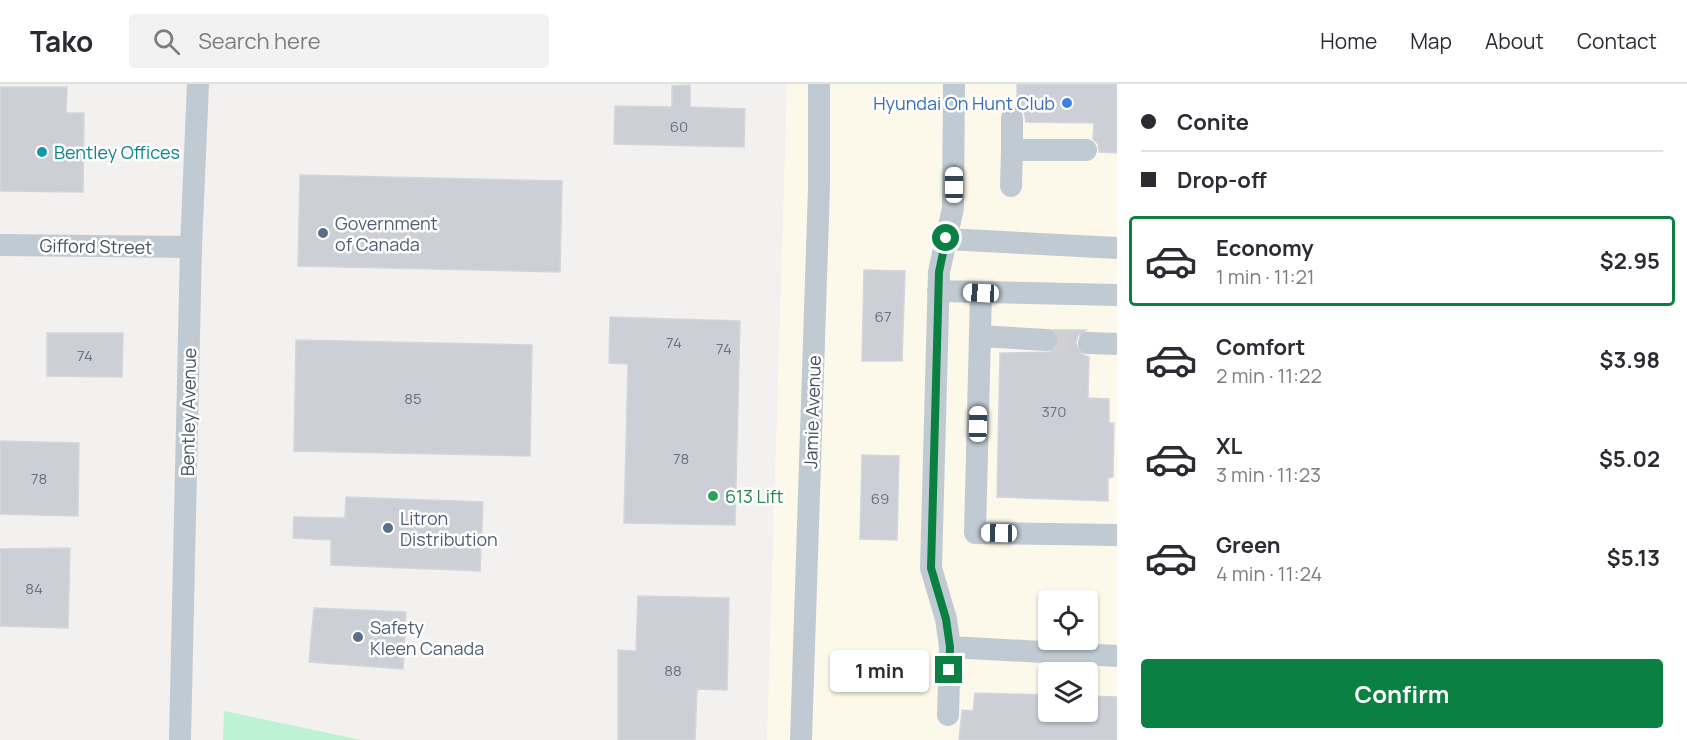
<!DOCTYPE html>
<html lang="en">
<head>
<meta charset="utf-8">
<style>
  :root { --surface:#fff; --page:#f2f2f3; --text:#2b2b33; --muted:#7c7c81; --line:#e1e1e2; --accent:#0b8043 }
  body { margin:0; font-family:Manrope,sans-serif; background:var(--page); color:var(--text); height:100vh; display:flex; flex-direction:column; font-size:22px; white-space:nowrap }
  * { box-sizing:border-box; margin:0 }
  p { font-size:20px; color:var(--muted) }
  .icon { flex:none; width:33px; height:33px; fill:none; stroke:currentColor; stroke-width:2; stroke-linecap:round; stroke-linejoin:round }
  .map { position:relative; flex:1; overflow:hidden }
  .panel { display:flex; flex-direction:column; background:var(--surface); width:570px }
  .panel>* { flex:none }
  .top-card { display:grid; align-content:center; height:132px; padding:0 24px; background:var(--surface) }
  .controls { position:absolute; left:1038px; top:506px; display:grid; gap:12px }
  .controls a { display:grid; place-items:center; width:60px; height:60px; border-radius:6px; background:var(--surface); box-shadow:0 2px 4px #0004; font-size:30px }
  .end { position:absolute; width:27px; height:27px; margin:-14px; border:8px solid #0b8043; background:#fff; box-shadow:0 0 0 3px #fff }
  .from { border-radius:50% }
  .bubble { position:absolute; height:42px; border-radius:6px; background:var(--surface); box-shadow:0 2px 4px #0004; font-size:20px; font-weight:700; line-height:42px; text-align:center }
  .car { position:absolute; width:18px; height:36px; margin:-18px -9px; border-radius:8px; box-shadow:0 0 4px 2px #0007; background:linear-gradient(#fff 24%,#345 0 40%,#fff 0 76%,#345 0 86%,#fff 0) }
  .top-card b { display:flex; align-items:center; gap:21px; height:57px; font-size:22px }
  .top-card b+b { border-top:2px solid var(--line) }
  .top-card i { width:15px; height:15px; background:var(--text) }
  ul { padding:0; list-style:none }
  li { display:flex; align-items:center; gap:18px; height:90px; margin:0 12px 9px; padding:0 12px; border:3px solid transparent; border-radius:6px }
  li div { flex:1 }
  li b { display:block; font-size:22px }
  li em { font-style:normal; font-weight:700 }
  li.active { border-color:var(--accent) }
  li>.icon { width:54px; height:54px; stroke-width:1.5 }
  .primary-button { display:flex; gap:12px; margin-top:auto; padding:12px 24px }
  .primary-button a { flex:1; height:69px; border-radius:6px; background:var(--accent); color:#fff; font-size:24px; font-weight:700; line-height:69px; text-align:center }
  header { display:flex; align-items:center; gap:36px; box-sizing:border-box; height:84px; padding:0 30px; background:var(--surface); border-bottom:2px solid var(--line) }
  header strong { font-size:28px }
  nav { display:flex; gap:33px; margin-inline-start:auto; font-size:21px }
  .search { width:420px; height:54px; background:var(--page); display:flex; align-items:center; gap:15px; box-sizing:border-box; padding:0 21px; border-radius:6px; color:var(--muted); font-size:22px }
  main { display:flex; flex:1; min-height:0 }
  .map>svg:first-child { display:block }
  .commercial { fill:#fdf9ea; fill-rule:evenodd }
  .green { fill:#bdf2d5 }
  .building { fill:#cccfd5; stroke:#d4d6dc; stroke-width:1.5 }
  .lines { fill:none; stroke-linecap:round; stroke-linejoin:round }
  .minor-tunnel { stroke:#d1d0d3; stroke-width:22; stroke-dasharray:22 11; stroke-linecap:butt }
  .minor { stroke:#c0cad3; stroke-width:22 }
  .route { stroke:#0b8043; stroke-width:8 }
  .shop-dot { fill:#3f7fe0; stroke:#fff; stroke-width:2 }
  .culture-dot { fill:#0f9aa8; stroke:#fff; stroke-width:2 }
  .service-dot { fill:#5c6f8a; stroke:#fff; stroke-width:2 }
  .leisure-dot { fill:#2e9e5b; stroke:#fff; stroke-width:2 }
  .labels { text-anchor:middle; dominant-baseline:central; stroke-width:5; stroke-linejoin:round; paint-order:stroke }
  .number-label { font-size:15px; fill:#68717c }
  .shop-label { font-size:18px; fill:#366cbe; stroke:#fff; text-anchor:end }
  .culture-label { font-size:18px; fill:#0d838f; stroke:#fff; text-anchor:start }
  .service-label { font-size:18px; fill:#4e5e75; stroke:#fff; text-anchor:start }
  .street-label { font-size:18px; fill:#47525f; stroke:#fff }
  .leisure-label { font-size:18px; fill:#27864d; stroke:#fff; text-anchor:start }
</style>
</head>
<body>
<header>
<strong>Tako</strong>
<div class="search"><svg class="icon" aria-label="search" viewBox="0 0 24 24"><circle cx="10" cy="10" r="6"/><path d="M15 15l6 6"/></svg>Search here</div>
<nav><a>Home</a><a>Map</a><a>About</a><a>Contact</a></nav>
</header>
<main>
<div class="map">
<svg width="1117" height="656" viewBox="0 0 1117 656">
  <rect width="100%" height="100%" fill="#f3f0f0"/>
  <!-- commercial -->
  <path class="commercial" d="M787,0H1117V656H767ZM1048,516H1088V555H1048ZM1048,588H1088V627H1048Z"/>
  <!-- green -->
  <path class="green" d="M224,627L361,656H223Z"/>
  <!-- building -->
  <path class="building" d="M1017,0H1117V69L1099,68L1098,60L1093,55L1094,39L1026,38L1024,28L1017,22Z
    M690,1V23L745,25L744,63L614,60L615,22L672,23V2Z
    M0,3H67L66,29H84L83,108L0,107Z
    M300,91L562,97L560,188L298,182Z
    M864,186L905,187L902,277H862Z
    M610,233L740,237L735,441L624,439L628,280L609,279Z
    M1054,246H1086L1078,251L1076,259L1081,270L1089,273L1088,314L1109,315V339H1114L1113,393L1108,394V417L997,413L1000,269L1051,268L1059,257Z
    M47,249H123L122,293L47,292Z
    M296,256L532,261L530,372L294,367Z
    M0,357L79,359L78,432L0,430Z
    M862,371L899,372L897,456L860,455Z
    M346,413L483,418L480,487L331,481V456L293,454L294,433L345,434Z
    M70,464L68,544L0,542V465Z
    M638,512L729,514L727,606L697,605L695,656H618V566L636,567Z
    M314,524L406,528L403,585L309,578Z
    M975,609L1048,611V627H1088V612L1117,613V656H959L962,626L973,627Z"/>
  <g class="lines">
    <!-- minor-tunnel -->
    <path class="minor-tunnel" d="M1046,256L1089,259"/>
    <!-- minor -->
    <path class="minor" d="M1012,34V66
      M1011,102L1012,66H1086
      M946,155L1117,164
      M0,161L191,163
      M938,207L1117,211
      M981,209L975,449L1117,451
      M980,252L1046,256
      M1089,259L1117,260
      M950,563L946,535L931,484L939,188L953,124L954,0
      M948,631L950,563L1117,572
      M180,656L191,163L198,0
      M801,656L819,103V0"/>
  </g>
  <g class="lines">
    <!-- route -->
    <path class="route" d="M946,154L939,188L931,484L946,535L950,563L949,586"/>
  </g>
  <!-- markers -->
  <circle class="shop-dot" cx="1067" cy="19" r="6"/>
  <circle class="culture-dot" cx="42" cy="68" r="6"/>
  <g class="service-dot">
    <circle cx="323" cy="149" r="6"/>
    <circle cx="388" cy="444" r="6"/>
    <circle cx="358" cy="553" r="6"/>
  </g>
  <circle class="leisure-dot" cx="713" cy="412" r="6"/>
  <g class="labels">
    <!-- number labels -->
    <g class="number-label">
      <text x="679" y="42">60</text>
      <text x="883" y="232">67</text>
      <text x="674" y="258">74</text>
      <text x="724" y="264">74</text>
      <text x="85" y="271">74</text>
      <text x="413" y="314">85</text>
      <text x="1054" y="327">370</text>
      <text x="681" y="374">78</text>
      <text x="39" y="394">78</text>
      <text x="880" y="414">69</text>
      <text x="34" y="504">84</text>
      <text x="673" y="586">88</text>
    </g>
    <!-- shop labels -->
    <g class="shop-label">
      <text x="1055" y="19">Hyundai On Hunt Club</text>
    </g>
    <!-- culture labels -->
    <g class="culture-label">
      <text x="54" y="68">Bentley Offices</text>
    </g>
    <!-- service labels -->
    <g class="service-label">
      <text x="335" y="139">Government<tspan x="335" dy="21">of Canada</tspan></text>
      <text x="400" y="434">Litron<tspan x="400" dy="21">Distribution</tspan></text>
      <text x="370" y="543">Safety<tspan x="370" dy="21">Kleen Canada</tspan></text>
    </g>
    <!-- street labels -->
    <g class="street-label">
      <text transform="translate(96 162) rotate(1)">Gifford Street</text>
      <text transform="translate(188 328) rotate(-89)">Bentley Avenue</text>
      <text transform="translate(812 328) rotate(-88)">Jamie Avenue</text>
    </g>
    <!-- leisure labels -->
    <g class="leisure-label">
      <text x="725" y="412">613 Lift</text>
    </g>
  </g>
</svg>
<div class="controls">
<a><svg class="icon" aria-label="locate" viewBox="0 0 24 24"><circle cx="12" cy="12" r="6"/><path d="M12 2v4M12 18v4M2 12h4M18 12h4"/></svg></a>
<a><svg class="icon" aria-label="layers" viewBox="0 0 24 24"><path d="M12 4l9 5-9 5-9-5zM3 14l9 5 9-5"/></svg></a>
</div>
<i class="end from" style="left:946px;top:154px"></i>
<i class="end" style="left:949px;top:586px"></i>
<div class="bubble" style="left:830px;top:566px;width:99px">1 min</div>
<i class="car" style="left:954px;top:101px;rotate:0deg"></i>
<i class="car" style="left:981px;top:209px;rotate:273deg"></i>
<i class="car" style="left:978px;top:340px;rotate:1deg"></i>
<i class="car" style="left:999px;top:449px;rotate:271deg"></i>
</div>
<section class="panel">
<div class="top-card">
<b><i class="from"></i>Conite</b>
<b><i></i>Drop-off</b>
</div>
<ul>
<li class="active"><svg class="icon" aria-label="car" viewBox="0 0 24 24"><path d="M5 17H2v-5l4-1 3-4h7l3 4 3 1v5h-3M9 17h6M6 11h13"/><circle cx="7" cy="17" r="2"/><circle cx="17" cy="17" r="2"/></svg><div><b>Economy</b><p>1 min · 11:21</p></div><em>$2.95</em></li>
<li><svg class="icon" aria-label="car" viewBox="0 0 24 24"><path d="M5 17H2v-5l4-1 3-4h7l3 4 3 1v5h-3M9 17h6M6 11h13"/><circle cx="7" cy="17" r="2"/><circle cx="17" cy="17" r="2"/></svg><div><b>Comfort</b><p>2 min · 11:22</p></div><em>$3.98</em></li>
<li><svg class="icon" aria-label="car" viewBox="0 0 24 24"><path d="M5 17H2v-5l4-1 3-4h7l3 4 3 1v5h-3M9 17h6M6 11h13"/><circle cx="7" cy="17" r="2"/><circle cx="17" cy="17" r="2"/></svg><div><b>XL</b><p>3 min · 11:23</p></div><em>$5.02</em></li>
<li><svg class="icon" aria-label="car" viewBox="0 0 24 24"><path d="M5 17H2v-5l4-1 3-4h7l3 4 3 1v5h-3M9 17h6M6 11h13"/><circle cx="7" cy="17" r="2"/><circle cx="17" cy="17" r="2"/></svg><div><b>Green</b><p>4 min · 11:24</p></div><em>$5.13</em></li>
</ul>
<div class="primary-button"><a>Confirm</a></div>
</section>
</main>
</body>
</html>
